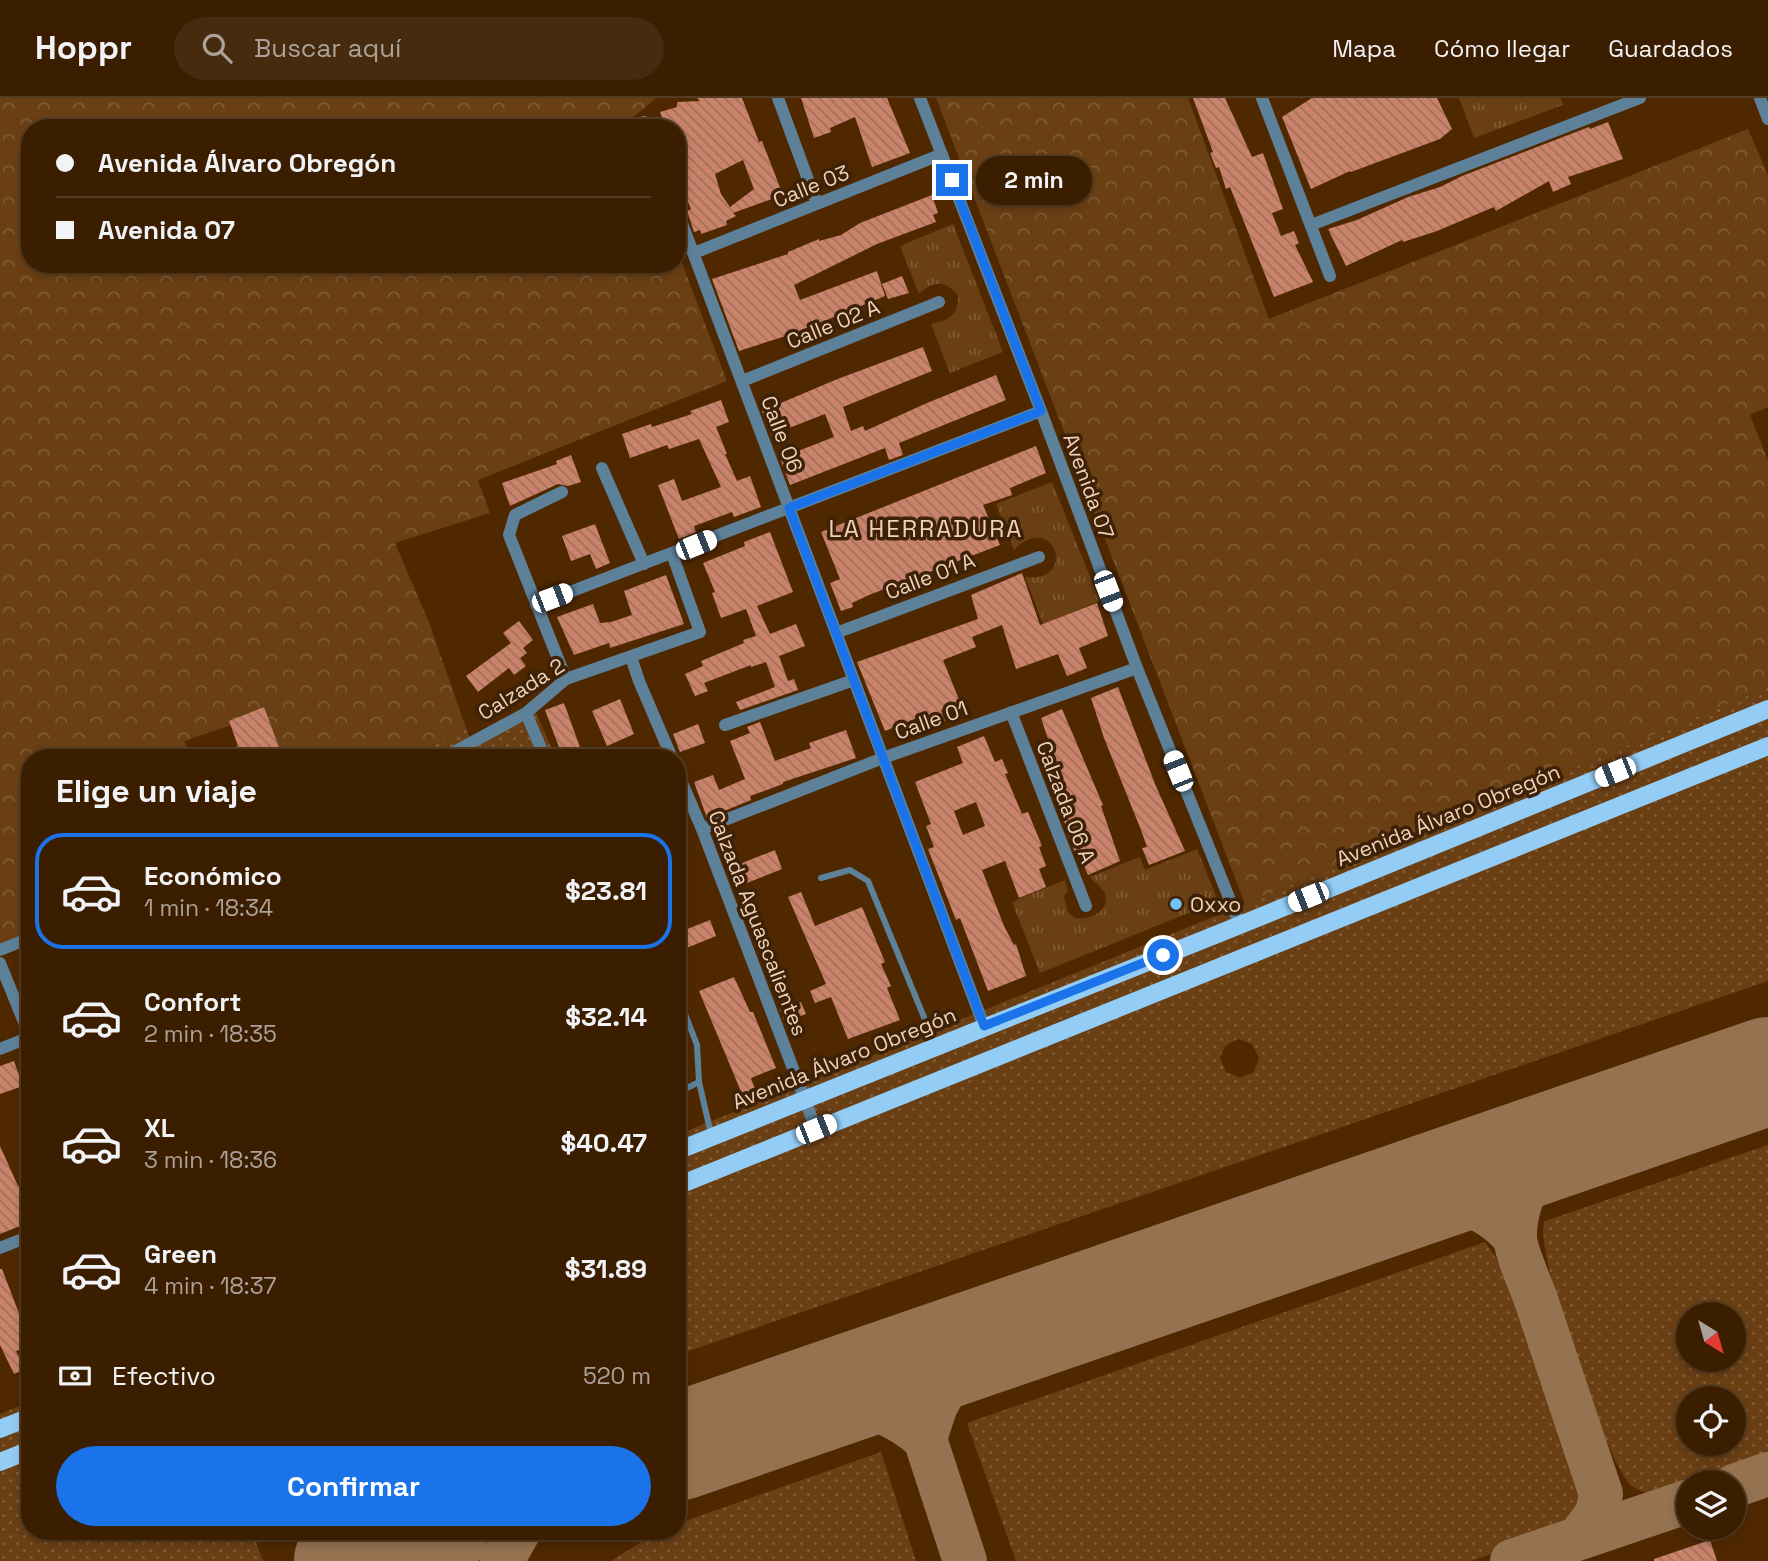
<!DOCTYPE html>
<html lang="es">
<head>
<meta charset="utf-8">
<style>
  :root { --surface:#3b1e00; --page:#462b0f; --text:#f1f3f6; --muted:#aca299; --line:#543c22; --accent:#1a73e8 }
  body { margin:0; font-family:"Space Grotesk",sans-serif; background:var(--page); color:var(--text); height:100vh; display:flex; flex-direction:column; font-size:26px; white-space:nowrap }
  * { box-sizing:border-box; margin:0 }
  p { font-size:23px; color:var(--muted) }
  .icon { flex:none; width:38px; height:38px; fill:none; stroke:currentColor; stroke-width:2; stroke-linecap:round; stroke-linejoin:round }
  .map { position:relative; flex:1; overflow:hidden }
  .side { position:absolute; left:21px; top:651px; width:665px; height:791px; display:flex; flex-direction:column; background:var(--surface); border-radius:28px; box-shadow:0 4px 10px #0003,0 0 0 2px var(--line) }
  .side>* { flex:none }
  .guide { position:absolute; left:21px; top:21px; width:665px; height:154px; border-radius:28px; box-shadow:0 4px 10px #0003,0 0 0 2px var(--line); display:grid; align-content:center; height:154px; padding:0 35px; background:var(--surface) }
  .needle { width:46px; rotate:143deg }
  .tools { position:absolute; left:1676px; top:1204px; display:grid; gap:14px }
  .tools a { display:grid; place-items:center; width:70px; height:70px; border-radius:50%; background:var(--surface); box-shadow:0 4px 10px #0003,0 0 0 2px var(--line); font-size:35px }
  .end { position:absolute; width:32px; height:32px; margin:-16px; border:9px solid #1a73e8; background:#fff; box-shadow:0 0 0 4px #fff }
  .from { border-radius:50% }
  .bubble { position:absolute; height:49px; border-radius:24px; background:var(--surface); box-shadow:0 4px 10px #0003,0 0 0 2px var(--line); font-size:23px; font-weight:700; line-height:49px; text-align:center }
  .car { position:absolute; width:21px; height:42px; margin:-21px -10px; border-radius:9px; box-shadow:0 0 5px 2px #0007; background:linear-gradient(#fff 24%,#345 0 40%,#fff 0 76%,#345 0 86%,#fff 0) }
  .guide b { display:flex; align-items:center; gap:24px; height:66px; font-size:26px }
  .guide b+b { border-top:2px solid var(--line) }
  .guide i { width:18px; height:18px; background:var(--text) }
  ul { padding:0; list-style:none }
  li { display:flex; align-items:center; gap:21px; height:116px; margin:0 14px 10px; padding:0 21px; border:4px solid transparent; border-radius:28px }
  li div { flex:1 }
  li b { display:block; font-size:26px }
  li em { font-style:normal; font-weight:700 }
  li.active { border-color:var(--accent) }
  li>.icon { width:63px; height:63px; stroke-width:1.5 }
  h2 { padding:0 35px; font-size:32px; line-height:84px }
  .pay { display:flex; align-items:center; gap:18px; height:77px; padding:0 35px; font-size:26px }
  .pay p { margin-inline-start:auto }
  .action { display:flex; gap:14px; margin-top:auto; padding:14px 35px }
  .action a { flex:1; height:80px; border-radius:42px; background:var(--accent); color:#fff; font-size:28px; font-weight:700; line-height:80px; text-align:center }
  header { display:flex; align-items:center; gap:42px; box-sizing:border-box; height:98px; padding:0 35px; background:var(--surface); border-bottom:2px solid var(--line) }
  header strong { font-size:33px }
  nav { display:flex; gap:38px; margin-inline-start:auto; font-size:24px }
  .search { width:490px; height:63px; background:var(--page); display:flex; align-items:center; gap:18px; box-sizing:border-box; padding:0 24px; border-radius:38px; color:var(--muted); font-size:26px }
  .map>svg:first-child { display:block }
  .grass { fill:url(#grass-dots); fill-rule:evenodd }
  .forest { fill:url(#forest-crowns) }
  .park { fill:url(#park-tufts) }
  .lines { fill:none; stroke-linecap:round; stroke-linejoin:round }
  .taxiway { stroke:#957250; stroke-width:44 }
  .runway { stroke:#957250; stroke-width:108 }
  .building { fill:url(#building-back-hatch); fill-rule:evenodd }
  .service { stroke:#5e819a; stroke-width:6 }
  .minor { stroke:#5e819a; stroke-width:12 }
  .primary { stroke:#93cdf6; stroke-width:18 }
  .route { stroke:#1a73e8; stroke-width:9 }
  .poi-dot { fill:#73c1f5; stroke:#3e2207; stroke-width:2.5 }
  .labels { text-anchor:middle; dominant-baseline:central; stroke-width:7; stroke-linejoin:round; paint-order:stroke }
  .street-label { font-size:21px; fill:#f0d1b9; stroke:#3e2207 }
  .poi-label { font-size:21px; fill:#f0d1b9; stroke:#3e2207; text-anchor:start }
  .quarter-label { font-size:24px; letter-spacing:2px; fill:#f0d1b9; stroke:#3e2207 }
</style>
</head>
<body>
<header>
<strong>Hoppr</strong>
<div class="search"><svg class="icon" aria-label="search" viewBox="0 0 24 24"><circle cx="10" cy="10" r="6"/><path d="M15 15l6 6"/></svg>Buscar aquí</div>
<nav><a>Mapa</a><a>Cómo llegar</a><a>Guardados</a></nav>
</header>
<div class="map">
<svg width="1768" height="1463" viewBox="0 0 1768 1463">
  <defs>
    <pattern id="grass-dots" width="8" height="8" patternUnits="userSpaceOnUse" patternTransform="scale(1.75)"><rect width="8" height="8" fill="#6b3f14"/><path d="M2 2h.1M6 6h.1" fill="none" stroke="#805a34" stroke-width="1.8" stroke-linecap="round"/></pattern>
    <pattern id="forest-crowns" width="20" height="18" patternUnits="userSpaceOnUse" patternTransform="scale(1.75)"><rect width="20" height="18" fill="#6b3f14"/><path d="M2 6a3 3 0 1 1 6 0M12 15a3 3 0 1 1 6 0" fill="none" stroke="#805a34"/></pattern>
    <pattern id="park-tufts" width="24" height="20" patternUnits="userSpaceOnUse" patternTransform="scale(1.75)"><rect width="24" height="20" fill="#6b3f14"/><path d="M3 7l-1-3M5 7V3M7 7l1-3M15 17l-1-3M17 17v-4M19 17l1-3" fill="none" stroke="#805a34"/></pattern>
    <pattern id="building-back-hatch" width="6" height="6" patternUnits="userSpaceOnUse" patternTransform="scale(1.75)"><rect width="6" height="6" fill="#ca836b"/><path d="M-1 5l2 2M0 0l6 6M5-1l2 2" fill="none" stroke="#a36f5c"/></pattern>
  </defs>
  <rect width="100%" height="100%" fill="#4f2800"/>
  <!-- grass -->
  <path class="grass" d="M1768,589V883L677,1257V1037L1245,806ZM1238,941L1252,946L1259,960L1254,974L1240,980L1226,974L1220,960L1225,948Z
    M536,615L556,660H406L466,630L473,649Z
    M1768,1047V1362L1703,1384H1689V1389C1671,1395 1649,1400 1632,1388C1608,1370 1531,1146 1545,1123ZM1689,1216H1734V1262H1689ZM1734,1300V1346H1689V1300Z
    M1485,1144C1532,1208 1554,1306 1579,1382L1577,1408L1571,1420L1558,1432L1472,1463H1016L967,1325Z
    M30,1304V1433H252L263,1463H0V1316Z
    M881,1354L916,1463H611L659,1433H677V1426Z"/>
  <!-- forest -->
  <path class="forest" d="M0,0H656L629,23L631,30H30V166H677V152L727,283L478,382L490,415L395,445L430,527L466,630L406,660H279L261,617L184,643L191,660H30V834L0,847Z
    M936,0H1188L1269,221L1748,31L1768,77V309L1750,317L1768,362V589L1245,806Z"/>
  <!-- park -->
  <path class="park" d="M1459,0H1561L1563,7L1474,40Z
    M953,126L1003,254L950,275L931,226C947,223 959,217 958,198C947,181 932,183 919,196L900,148Z
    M1052,384L1100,503L1043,526L1025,479C1079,485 1054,411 1014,452L996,406Z
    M1197,751L1218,803L1040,875L1012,804L1065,782L1068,793L1064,798L1068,814L1075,820C1089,822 1110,814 1105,796C1102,788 1094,785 1090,779L1140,759L1145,772Z"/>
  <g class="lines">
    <!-- taxiway -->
    <path class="taxiway" d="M1393,1102C1437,1094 1484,1103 1514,1139
      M802,1306C849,1298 890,1310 925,1341
      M1734,1388L1768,1376
      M1579,1440L1597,1416L1601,1396C1579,1331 1558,1267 1536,1202C1531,1187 1514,1151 1515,1136C1516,1093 1544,1051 1584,1036
      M353,1463L372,1455
      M502,1463L519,1433
      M965,1463L925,1341L935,1310L951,1279L972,1256L1003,1237
      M1512,1463L1689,1403"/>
    <!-- runway -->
    <path class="runway" d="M677,1349L1768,973
      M348,1463L434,1433"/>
  </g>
  <!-- building -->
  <path class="building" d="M697,0H742L759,44L762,43L783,97L733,115L736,118L726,123L727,127L701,136L700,132L694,134L687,113L691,111L679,82L683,80L677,63V30H666L660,14L677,9V4L700,3ZM743,62L754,91L730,109L721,96L715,76Z
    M801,0H887L910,55L872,69L855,19L830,30L831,34L814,40Z
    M1193,0H1225L1252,59L1263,55L1283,111L1272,115L1281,138L1294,133L1299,145L1295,147L1313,184L1274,199L1230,89L1226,91L1219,69L1216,70L1210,55L1213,54Z
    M1312,0H1437L1452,31L1440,41L1351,74L1350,73L1311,91L1282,19Z
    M1608,24L1623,61L1568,79L1571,86L1553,94L1549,83L1496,113L1494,109L1437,133L1403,144L1402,142L1346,168L1328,131L1357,122L1408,99L1440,89L1462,78L1589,29L1590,31Z
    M932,97L938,115L933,117L936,124L877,146L794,187L800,202L877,173L885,198L795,235L739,253L712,181L788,156V154L819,141V143L841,137L860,125Z
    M902,178L909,195L888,201L882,186Z
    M923,249L932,273L843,309L851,333L863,328L865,333L927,305L996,277L1006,302L899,345L903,357L900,358L889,362L885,350L790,387L780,360L834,339L825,316L771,337L762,313L835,282Z
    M721,302L729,324L716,329L727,356H725L737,383L750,378L761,409L734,419L732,414L694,428L696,434L679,441L658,387L674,381L682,403L721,389L699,341L669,351L667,347L630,360L622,336L651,326L652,329L692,316L690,313Z
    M1036,348L1046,375L1010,390L1012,397L983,407L1000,447L869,497L852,505L853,509L841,513L830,485L840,481L821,434Z
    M571,357L581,384L568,388L558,386L510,408L502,385L557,366L556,363Z
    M595,426L610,465L596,471L590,456L571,463L562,438Z
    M770,434L793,494L757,508L770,536L796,526L805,548L779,558L788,583L794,581L798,592L740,612L736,604L775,589L766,564L751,569V567L704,585L708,593L695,598L685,576L703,568L701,563L744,545L743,542L756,538L746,511L721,520L712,495L715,494L703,465L745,448L744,444Z
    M1022,475L1040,527L1097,505L1108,538L1079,550L1087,570L1067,578L1058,556L1016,571L1002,527L972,539L976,549L943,562L960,604L941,612L945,623L926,630L922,618L885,633L857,564L978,521L971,497Z
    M666,477L684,526L610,550L609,545L574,557L557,519L593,506L600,525L611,524L632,517L624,493Z
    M519,523L533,542L523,550L527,555L520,560L526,568L514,577L509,570L478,594L466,578L511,545L503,535Z
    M1118,589L1155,686L1185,753L1149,767L1142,750L1147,749L1141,732L1104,640L1091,600Z
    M620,601L634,636L607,648L592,613Z
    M564,605L582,655L570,660H563L545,612Z
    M264,609L283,660H211L238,648L229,623Z
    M1062,611L1103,707L1101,708L1120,763L1088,777L1080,759L1077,760L1058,706L1061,705L1054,687L1058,685L1052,667L1056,665L1041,620Z
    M760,624L775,663L811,650L809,645L846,632L856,660L783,684V686L750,698L751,702L707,720L694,684L713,677L719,692L745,681L730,643L750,635L747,629Z
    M698,626L705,645L680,654L673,636Z
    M984,638L995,664L1002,661L1008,675L1005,676L1022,716L1028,714L1042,748L1039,749L1046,768L1039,771L1046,789L1019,800L1005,763L982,772L1004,828L1014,847L1016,846L1026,878L988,893L960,820L956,822L928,751L934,749L926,728L931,726L915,684L963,665L957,649ZM976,704L985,728L963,737L954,713Z
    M775,752L782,771L734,790L727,771Z
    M801,794L815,828L862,809L885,864L881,866L891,888L887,890L900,922L848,941L831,899L815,905L810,893L826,886L788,799Z
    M710,822L716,838L684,851L677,835Z
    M734,879L750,914H753L776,970L751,980L755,991L742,996L699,893Z
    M801,904L806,916L785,924L780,912Z
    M14,963L23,988L0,996V968Z
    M0,1048L18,1088L30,1083V1124L0,1136Z
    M0,1171H2L30,1244V1248L16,1253L25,1271L14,1276L0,1247Z
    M1710,1442L1717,1463H1654V1461Z"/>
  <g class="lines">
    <!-- service -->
    <path class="service" d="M821,780L850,772L868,783L935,946
      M677,895L697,947L699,984L711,1036
      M677,995L699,984
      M27,1182H30"/>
    <!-- minor -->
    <path class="minor" d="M778,0L817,106
      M920,0L1041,313L1137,570L1240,827
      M1262,0L1330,178
      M1760,0L1768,21
      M644,24L646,30
      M677,112L984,928
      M1311,127L1640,0
      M694,155L942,56
      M742,283L939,204
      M602,370L644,466
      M562,394L515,417L509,437L566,581
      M536,507L1041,313
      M836,535L1039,459
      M631,559L639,583L672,660
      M1011,614L1086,808
      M526,615L545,660
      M725,627L854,582
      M443,660L526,615L566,581L700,534L672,456
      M677,673L702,731L816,1031
      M702,731L883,660L1137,570
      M0,852L30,840
      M0,865L30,939
      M0,951L30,939
      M0,1150L30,1138"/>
    <!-- primary -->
    <path class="primary" d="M677,1053L1240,827L1768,611
      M677,1088L1768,648
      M0,1331L30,1319
      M0,1364L30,1352"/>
  </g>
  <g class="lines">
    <!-- route -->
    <path class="route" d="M952,82L1041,313L789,410L984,928L1163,857"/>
  </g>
  <!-- markers -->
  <circle class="poi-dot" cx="1176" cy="806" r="7"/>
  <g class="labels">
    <!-- street labels -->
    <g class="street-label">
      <text transform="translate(811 88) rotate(-22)">Calle 03</text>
      <text transform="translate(833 226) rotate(-22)">Calle 02 A</text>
      <text transform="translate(782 336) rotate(69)">Calle 06</text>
      <text transform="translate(1089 388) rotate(70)">Avenida 07</text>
      <text transform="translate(930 478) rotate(-21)">Calle 01 A</text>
      <text transform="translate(521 591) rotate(-32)">Calzada 2</text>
      <text transform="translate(931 622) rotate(-20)">Calle 01</text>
      <text transform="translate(1066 704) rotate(69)">Calzada 06 A</text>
      <text transform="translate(1448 717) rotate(-22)">Avenida Álvaro Obregón</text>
      <text transform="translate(758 825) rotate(69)">Calzada Aguascalientes</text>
      <text transform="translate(844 960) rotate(-22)">Avenida Álvaro Obregón</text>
    </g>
    <!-- poi labels -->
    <g class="poi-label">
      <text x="1190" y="806">Oxxo</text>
    </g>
    <!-- quarter labels -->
    <g class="quarter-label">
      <text x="926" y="430">LA HERRADURA</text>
    </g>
  </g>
</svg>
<div class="tools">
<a><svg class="needle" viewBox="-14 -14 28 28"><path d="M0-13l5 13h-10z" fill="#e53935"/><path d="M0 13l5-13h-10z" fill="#aca299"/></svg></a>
<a><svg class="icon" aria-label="locate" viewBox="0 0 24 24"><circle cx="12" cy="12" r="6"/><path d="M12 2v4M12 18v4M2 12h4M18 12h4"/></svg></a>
<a><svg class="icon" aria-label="layers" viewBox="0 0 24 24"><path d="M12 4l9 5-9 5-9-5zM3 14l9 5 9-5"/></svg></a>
</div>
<i class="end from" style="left:1163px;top:857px"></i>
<i class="end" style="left:952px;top:82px"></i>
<div class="bubble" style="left:976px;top:58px;width:116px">2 min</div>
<i class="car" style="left:696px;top:447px;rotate:68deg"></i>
<i class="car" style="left:1108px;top:493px;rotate:159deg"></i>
<i class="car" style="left:552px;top:500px;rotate:69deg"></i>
<i class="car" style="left:1178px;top:673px;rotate:338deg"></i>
<i class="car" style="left:1615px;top:674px;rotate:248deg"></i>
<i class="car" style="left:1308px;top:799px;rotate:248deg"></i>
<i class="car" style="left:816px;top:1031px;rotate:68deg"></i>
<div class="guide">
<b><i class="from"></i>Avenida Álvaro Obregón</b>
<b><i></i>Avenida 07</b>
</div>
<section class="side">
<h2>Elige un viaje</h2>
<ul>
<li class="active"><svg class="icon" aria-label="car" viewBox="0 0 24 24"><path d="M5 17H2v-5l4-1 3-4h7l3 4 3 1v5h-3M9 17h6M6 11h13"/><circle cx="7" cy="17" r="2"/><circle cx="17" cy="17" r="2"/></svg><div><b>Económico</b><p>1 min · 18:34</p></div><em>$23.81</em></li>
<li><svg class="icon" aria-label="car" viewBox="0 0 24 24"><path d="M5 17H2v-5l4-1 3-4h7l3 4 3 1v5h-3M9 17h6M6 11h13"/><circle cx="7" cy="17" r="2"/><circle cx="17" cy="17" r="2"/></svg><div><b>Confort</b><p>2 min · 18:35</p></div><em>$32.14</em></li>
<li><svg class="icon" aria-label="car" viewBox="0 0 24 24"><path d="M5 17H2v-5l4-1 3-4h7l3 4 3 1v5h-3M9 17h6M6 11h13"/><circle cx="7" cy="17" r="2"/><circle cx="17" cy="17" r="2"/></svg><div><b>XL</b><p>3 min · 18:36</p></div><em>$40.47</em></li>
<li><svg class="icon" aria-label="car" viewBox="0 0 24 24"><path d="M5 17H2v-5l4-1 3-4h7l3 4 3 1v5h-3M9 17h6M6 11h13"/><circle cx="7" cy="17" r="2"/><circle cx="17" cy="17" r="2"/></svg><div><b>Green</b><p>4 min · 18:37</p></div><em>$31.89</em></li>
</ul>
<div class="pay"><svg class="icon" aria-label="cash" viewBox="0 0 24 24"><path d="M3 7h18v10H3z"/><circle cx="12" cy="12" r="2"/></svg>Efectivo<p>520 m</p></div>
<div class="action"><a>Confirmar</a></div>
</section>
</div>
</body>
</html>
